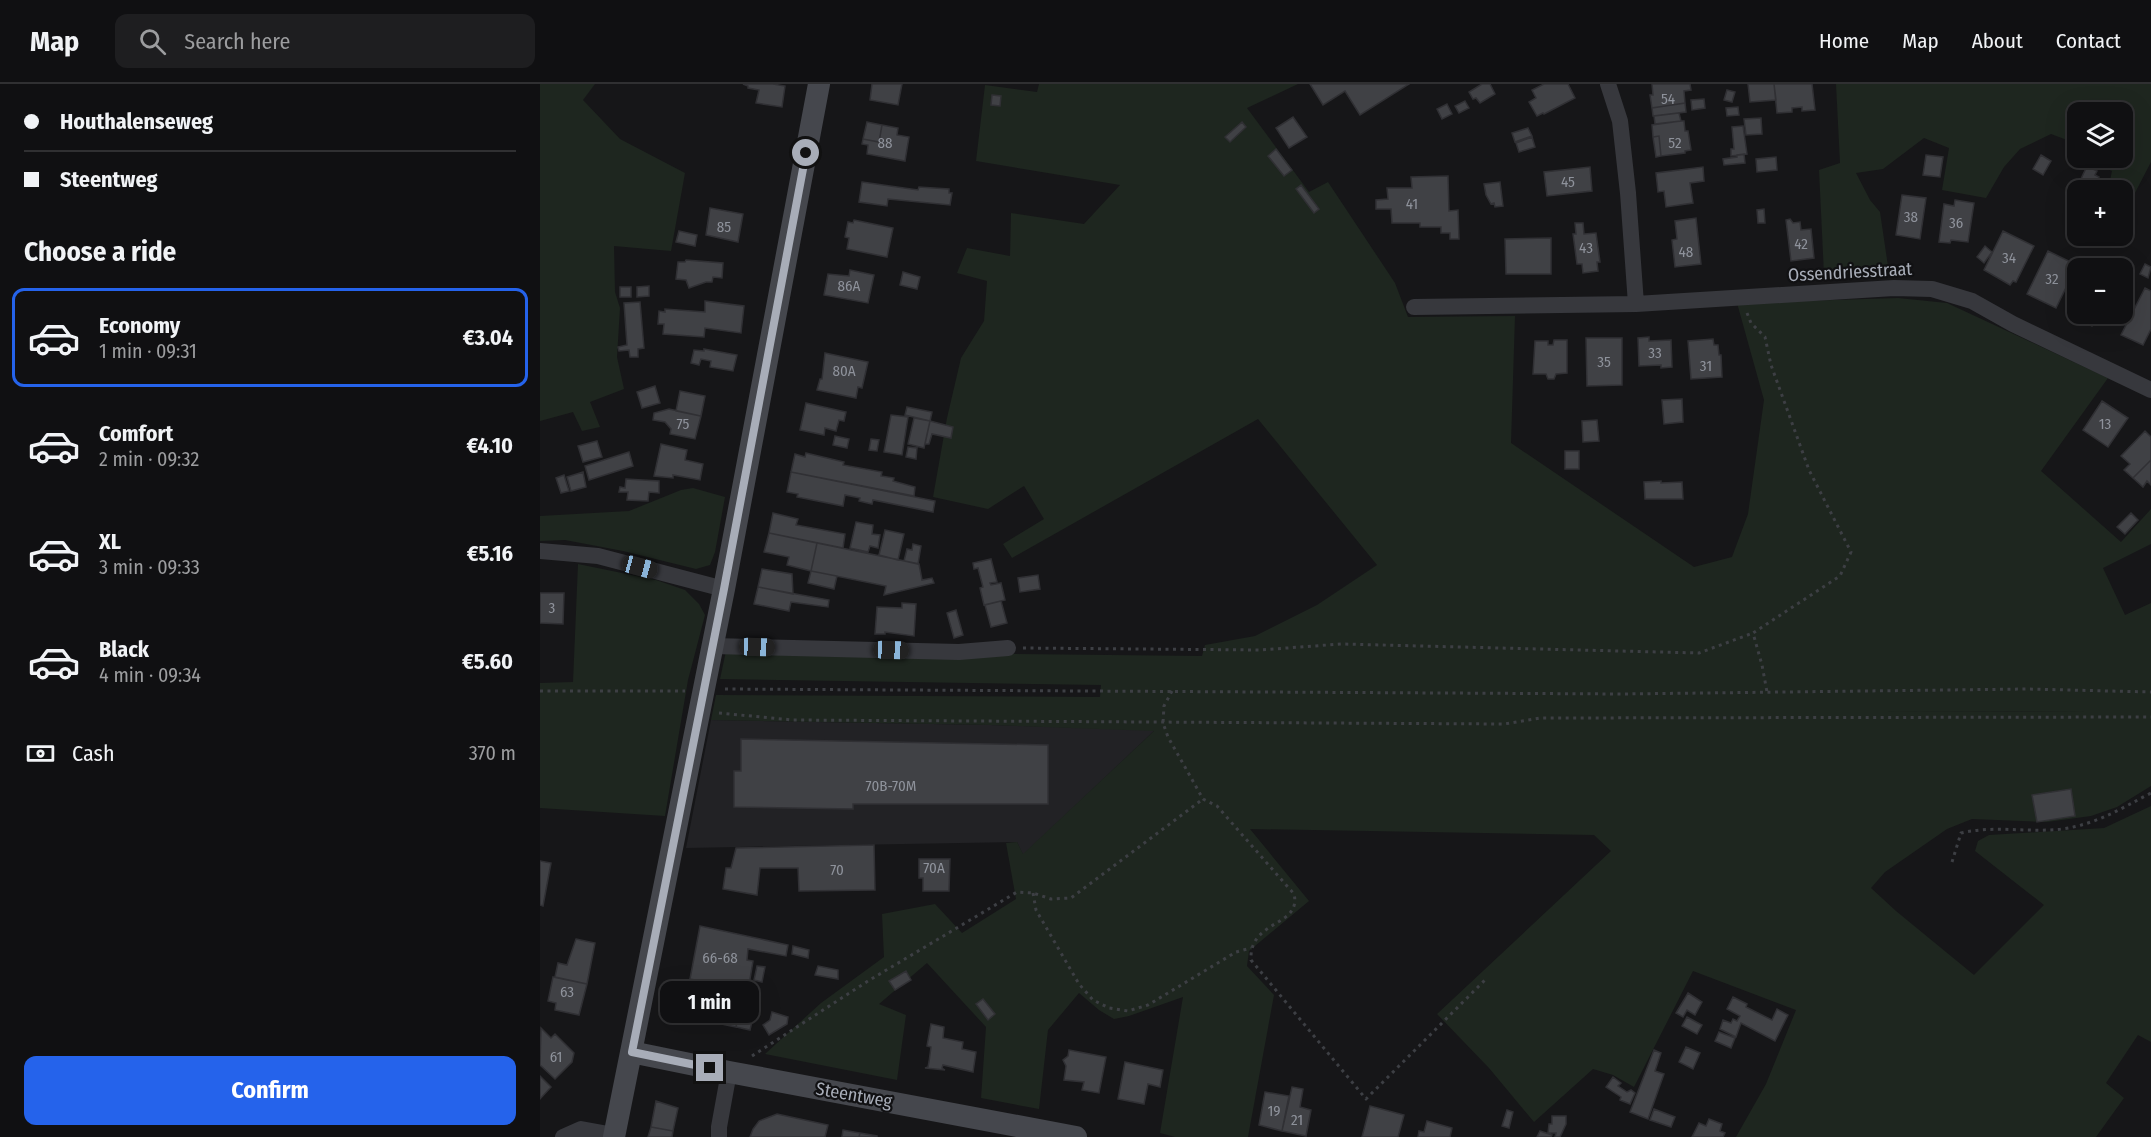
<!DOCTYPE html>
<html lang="en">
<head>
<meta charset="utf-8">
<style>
  :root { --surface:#101012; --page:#1e1e20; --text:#f1f3f6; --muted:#9c9d9f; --line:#303032; --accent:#2563eb }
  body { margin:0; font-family:"Fira Sans Condensed",sans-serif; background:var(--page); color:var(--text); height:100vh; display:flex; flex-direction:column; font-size:22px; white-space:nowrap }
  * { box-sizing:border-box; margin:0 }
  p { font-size:20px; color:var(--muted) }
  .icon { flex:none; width:33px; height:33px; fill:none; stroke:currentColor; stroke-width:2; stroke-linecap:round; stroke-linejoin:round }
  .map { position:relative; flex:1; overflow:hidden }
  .side { display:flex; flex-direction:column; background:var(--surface); width:540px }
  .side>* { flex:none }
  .hud { display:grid; align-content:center; height:132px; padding:0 24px; background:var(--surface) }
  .controls { position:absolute; left:1527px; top:18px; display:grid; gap:12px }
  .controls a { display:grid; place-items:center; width:66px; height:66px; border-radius:12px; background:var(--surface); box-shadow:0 6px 24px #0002,0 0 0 2px var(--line); font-size:30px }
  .end { position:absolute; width:27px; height:27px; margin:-14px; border:8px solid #a8adb8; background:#111; box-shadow:0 0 0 3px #111 }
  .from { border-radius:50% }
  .bubble { position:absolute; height:42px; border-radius:12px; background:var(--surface); box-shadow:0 6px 24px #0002,0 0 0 2px var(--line); font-size:20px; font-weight:700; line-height:42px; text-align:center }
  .car { position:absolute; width:18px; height:36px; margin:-18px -9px; border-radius:8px; box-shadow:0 0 4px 2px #0007; background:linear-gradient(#222 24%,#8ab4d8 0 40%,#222 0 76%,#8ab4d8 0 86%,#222 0) }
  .hud b { display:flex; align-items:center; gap:21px; height:57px; font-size:22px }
  .hud b+b { border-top:2px solid var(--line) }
  .hud i { width:15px; height:15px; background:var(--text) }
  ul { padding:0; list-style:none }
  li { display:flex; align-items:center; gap:18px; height:99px; margin:0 12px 9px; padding:0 12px; border:3px solid transparent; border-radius:12px }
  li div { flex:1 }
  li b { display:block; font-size:22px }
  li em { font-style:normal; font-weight:700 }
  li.on { border-color:var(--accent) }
  li>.icon { width:54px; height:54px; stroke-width:1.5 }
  h2 { padding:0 24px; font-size:27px; line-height:72px }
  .pay { display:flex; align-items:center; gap:15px; height:66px; padding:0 24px; font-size:22px }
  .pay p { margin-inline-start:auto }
  .cta { display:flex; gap:12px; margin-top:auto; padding:12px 24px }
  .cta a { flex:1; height:69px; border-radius:12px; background:var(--accent); color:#fff; font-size:24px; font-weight:700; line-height:69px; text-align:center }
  header { display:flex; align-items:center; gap:36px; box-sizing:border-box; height:84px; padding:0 30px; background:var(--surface); border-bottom:2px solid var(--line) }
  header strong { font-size:28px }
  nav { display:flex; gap:33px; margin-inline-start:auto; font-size:21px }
  .search { width:420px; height:54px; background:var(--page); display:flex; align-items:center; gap:15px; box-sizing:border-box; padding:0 21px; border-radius:12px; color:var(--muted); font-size:22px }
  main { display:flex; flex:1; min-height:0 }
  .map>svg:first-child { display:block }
  .built { fill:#222225 }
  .green { fill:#1e261f; fill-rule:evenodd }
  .building { fill:#404145; stroke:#303034; stroke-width:1.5 }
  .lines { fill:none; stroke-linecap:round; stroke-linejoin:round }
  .path { stroke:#3d3f44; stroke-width:3; stroke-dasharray:3 4.5; stroke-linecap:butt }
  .street { stroke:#37383d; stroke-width:16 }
  .secondary { stroke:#45474d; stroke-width:22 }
  .route { stroke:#a8adb8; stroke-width:8 }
  .labels { text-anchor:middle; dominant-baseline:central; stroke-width:4.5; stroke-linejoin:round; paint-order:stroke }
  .number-label { font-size:15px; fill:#8e929b }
  .street-label { font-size:18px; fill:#a8adb8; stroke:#111113 }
</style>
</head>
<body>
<header>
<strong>Map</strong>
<div class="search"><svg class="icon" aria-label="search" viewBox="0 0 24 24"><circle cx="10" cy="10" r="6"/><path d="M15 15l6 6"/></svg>Search here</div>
<nav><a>Home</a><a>Map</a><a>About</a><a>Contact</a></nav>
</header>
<main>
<section class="side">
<div class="hud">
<b><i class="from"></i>Houthalenseweg</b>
<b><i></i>Steentweg</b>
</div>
<h2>Choose a ride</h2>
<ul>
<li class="on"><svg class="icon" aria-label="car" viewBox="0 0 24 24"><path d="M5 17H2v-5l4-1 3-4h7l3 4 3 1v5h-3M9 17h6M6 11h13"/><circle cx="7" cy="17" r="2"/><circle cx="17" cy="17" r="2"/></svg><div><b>Economy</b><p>1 min · 09:31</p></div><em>€3.04</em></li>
<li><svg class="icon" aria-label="car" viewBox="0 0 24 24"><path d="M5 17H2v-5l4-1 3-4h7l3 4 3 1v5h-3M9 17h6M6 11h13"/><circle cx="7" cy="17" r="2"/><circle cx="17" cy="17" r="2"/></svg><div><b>Comfort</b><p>2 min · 09:32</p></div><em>€4.10</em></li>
<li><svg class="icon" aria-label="car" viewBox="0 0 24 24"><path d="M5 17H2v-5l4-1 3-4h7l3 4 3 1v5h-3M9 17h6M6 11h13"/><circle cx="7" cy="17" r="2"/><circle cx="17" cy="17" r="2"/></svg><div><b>XL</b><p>3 min · 09:33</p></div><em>€5.16</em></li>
<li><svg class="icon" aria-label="car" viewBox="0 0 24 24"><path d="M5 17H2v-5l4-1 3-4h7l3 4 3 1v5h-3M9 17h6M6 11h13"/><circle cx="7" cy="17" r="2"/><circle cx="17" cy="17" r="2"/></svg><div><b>Black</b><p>4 min · 09:34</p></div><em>€5.60</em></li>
</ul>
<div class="pay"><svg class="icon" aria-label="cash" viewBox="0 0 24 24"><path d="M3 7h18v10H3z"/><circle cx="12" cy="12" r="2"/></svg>Cash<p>370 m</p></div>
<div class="cta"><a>Confirm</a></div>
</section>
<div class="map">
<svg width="1611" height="1053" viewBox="0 0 1611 1053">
  <rect width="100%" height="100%" fill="#161618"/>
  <!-- built -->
  <path class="built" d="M171,636L451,641L615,646L483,771L477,758L146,764Z"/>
  <!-- green -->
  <path class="green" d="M0,0H55L43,16L80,55L145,89L131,167L74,162L75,208L80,224L77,273L84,305L50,318L60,343L42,347L33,328L0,337Z
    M499,0H758L707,24L769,108L788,98L855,199L868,233L975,232L971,359L1154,483L1192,473L1208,430L1224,316L1197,219L1358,214L1407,219L1568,294L1501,387L1581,458L1611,425V460L1563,484L1585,531L1611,519V702L1577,723L1551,732L1507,738L1432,735L1407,745L1345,788L1331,804L1356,827L1434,891L1504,821L1435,767L1438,757L1449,751L1564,744L1611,722V958L1598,951L1566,999L1584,1014L1556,1053H1196L1226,1000L1256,926L1153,887L1094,1003L1073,991L1053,985L994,1038L949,984L897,930L1071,767L1054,751L710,745L769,817L709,867L707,882L734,911L708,1053H635L620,1049L643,913L589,932L574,935L559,926L539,909L508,946L499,1025L441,1014L446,943L387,879L339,920L366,931L357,996L225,970L281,919L344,873L342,830L395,820L422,849L476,815L466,759L477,758L483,770L614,647L451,641L171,636L176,611L560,613L561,601L180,595L186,567L662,572L665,561L715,552L777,521L837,481L718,335L472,474L463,460L504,435L484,402L448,425L393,413L407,334L421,274L444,237L447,197L417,189L427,164L470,172L471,129L544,140L580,101L436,77L445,1L497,8ZM1482,627H1553L1326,628H1327Z
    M1296,0H1611V78L1583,132L1582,106H1568L1572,87L1558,81L1549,74H1582V28H1538L1537,65L1527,56L1511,50L1480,65L1464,83L1446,114L1402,106L1409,64L1384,54L1343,85L1316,89L1330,116L1340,128L1349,189L1284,191L1279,86L1300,79Z
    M153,404L185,413L175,468L170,481L156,485L83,467L25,456L0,457V432L89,427L141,406Z
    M38,480L116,496L145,506L159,520L165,531L148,596L125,732L0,724V599L33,598Z"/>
  <!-- building -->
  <path class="building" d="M203,0H233L245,2L242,23L216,19L219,6L208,4V2Z
    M332,0H362L358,21L330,16Z
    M770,0H869L820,31L805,7L783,21Z
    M942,0H950L955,10L940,19L936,14L933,15L929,8Z
    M1004,0H1028L1035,14L1004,30L1003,29L997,32L989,18L996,14L992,6Z
    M1112,0H1150L1151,6L1144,7L1145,19L1112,24L1110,11H1113Z
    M1208,0H1234L1236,16L1210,18Z
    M1234,0H1272L1275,26L1262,27V23L1252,24V28L1237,29Z
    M1187,6L1195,8L1192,18L1184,16Z
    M452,11L461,12L460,22L451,21Z
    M1164,15L1165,24L1152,26L1151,16Z
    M925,17L929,24L919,29L915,22Z
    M1145,19L1146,28L1113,32L1112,24Z
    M907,20L912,30L902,35L897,25Z
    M1198,23L1199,31L1187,32L1186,24Z
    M1139,29L1141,37L1115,40L1114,32Z
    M753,33L767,53L749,64L736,44Z
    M1221,34L1222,50L1206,51L1204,35Z
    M1141,37H1144L1145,47H1148L1151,66L1145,67V69L1121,72L1119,52L1113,53L1112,41Z
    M327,38L342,41L339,58L323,55Z
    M702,38L706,43L690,58L685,53Z
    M342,41L358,44L357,51L369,53L365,77L327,70L328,61L322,60L323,55L339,58Z
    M1203,42L1207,70L1191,72V65H1194L1192,43Z
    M988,44L992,52L975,58L972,49Z
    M1119,52L1121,72L1116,73L1113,53Z
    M992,53L995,63L979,68L976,59Z
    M736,65L752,86L744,92L728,72Z
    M1204,70L1205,79L1184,81L1183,75L1197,73V71Z
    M1386,71L1403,73L1400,93L1383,91Z
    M1501,71L1511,77L1503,91L1493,85Z
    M1236,73L1237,86L1217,88L1216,75Z
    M1547,82L1557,87L1555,91L1559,93L1553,106H1538V133L1526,127Z
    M1050,83L1052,107L1007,112L1004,88Z
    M1163,83L1164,97L1150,99L1153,119L1126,123L1124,107L1118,108L1116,89Z
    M908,92L909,127L918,126L919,155H910V149H901V143H880V139H852L851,125H836V116L848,115L847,104H872L871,93Z
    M322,98L378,106L379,103L409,105V109H412L410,121L348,115L347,122L319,118Z
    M960,98L963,122L955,123L954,119L951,120L946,111L944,100Z
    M761,101L779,125L774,129L756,105Z
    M1362,111L1386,114L1380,155L1356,151Z
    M1415,116L1434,119L1428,158L1411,156L1410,159L1399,158L1404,120L1414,122Z
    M170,124L203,130L198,158L166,151Z
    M1224,125L1225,139H1218L1217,126Z
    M1156,134L1161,180L1135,183L1132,156L1137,155L1135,137Z
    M1250,135L1253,139L1260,138L1261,146L1271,145L1274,174L1251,177L1246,136Z
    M314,136L353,144L347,173L307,165L309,154L305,153L308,138L313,139Z
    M1584,136L1594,141L1586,150L1582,149Z
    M1035,139H1043L1044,150L1056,149L1060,178H1057L1058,187L1043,189L1042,180H1037L1033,150H1036Z
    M139,147L157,151L155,162L136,158Z
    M1463,147L1494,162L1476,198L1473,197L1470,201L1444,186Z
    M1011,154V190H966L965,155Z
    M1445,162L1452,168L1444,179L1437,173Z
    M1508,167L1537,181L1516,224L1487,210Z
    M146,176L183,179L182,194L173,193L172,198H166L149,204L146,196L136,195L138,178H145Z
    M1605,180L1611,183L1608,194L1600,190Z
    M310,186L334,191L328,219L284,211L288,190L309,192Z
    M363,188L380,193L377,205L360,201Z
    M109,202V212L97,213V203Z
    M80,203H91V213H80Z
    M1605,204L1611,207V245L1603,261L1581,251Z
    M1538,214V230H1558L1552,242L1529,231Z
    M165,217L204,222L201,249L165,244L164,253L123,250L124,240H118L119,227L125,228V225L165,228Z
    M100,218L104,264L98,265V273H90L89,266L79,267L78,263L87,261L84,219Z
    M1109,253V257L1131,256L1132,283L1121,284V281L1099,282L1098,254Z
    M1046,254H1082V301L1047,302Z
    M1173,255L1174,261H1178L1179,271H1181L1182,293L1151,295L1148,257Z
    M1014,256H1027V289L1016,290L1014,295H1008L1006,290H993L995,257H1008V261H1013Z
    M164,265L197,271L193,287L170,283L171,277L161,275L159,281L151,279L154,266L164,267Z
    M285,269L328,278L322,304L318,303L316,314L277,306L280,295H282Z
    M115,302L120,319L102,324L97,308Z
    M140,307L165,312L161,332L136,327Z
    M1142,315L1143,338L1124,340L1122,316Z
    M1562,317L1588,334L1568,363L1543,346Z
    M266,319L306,328L304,337L299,336L296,347L285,344L284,351L260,346Z
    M367,323L392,328L390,337L365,331Z
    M129,325L161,332L155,355L130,350L131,345L125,338L113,336L114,329Z
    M351,331L368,333L362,371L344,368Z
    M374,334L390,337L384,364L368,360Z
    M1057,336L1059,357L1043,358L1042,337Z
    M390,337L413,343L411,354L392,350L389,360H385Z
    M1605,347L1611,353V376L1593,394L1584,386L1590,380L1581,372Z
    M295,352L309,355L307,364L293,361Z
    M331,355L339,356L337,367L329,366Z
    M57,357L62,373L43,378L38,362Z
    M121,360L147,366L145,376L163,380L160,396L133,391V394L114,392Z
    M368,363L377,364L376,375L366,373Z
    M1025,367H1039V385H1025Z
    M89,368L93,382L49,396L45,382Z
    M266,369L304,378L303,381L342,388L341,392L354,394L353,397L375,403L374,412L251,388L255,370L265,373Z
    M1611,376V401L1607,397L1603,403L1593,394Z
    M43,388L46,403L31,407L27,393Z
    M251,388L395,417L393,428L333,416L332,420L319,417L320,414L305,411L303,422L257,413L258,410L247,408Z
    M24,391L29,407L21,409L16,394Z
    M86,395L119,397V409L109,408L108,417L87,416L88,408H79L80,403L85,404Z
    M1121,397V399L1142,398L1143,415H1105L1104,398Z
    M233,429L258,435L256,441L305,450L303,464L229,449Z
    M1591,429L1598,436L1585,450L1577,443Z
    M316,438L333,441L332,450L340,451L338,464L330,462L328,468L310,464Z
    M345,446L364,450L358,476L339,471Z
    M229,449L277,459L271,487L247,481L249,473L224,468Z
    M277,459L379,480L382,496L392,494L394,499L344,511L346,502L271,487Z
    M373,460L381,462L378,480L364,477L367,465L372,466Z
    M451,475L457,498L450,499L451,501L461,499L465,516L444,521L440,504L443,503L438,484L434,485L433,479Z
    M222,485L252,490L253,510L218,503Z
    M271,487L297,492L294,505L268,499Z
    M498,491L500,505L480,508L478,494Z
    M218,503L289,516L288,523L251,518L249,527L214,520Z
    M0,509H24L23,540L0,539Z
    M461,517L467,539L451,543L445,521Z
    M362,519L376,520L374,552L345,548V550H335L337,523L362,524Z
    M416,526L423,551L414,554L407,529Z
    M201,655L508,661V720H313V725L194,723V687H201Z
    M1531,705L1535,732L1497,738L1492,711Z
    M334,761L335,806L259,807L258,784H220L217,811L183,805L186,784H191L196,764Z
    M379,775H410L409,807H383V794H379Z
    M0,777L11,779L3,822L0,821Z
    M160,842L248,861L246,872L208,865L207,876L213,877L208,907L150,895Z
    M36,855L55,859L47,900L15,893L18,879L27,881Z
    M253,862L269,866L268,874L252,870Z
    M217,882L225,883L222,898L214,896Z
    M278,882L298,886V895L275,891Z
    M366,887L371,896L355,906L349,897Z
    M13,893L47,900L39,931L15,926L16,919L8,917Z
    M150,895L174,900L173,906L192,910L194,904L208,907L206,913L213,915L211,923L147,911Z
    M1148,909L1162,918L1155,931L1147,926L1143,933L1136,929Z
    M147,911L172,916L167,937L143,933Z
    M1193,913L1207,920L1206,923L1232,936L1237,925L1248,931L1235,957L1201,939L1196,953L1180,945L1183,936L1191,939L1193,935L1197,937L1200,932L1187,925Z
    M443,915L455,930L448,936L436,920Z
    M172,916L200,922L196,943L167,937Z
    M200,922L215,925L210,946L196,943Z
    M232,928L248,933L247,940L229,951L223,941L230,936Z
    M1147,933L1162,941L1157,950L1142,942Z
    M391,940L404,943L403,954L423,958L422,965L436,968L433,988L403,981L402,984L405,986L385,984L388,983L389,978L391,963L387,962Z
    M1,944L11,954L15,950L34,969L32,978L15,995L0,981Z
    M1179,948L1195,954L1191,964L1175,957Z
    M1146,963L1160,969L1153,985L1139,978Z
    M529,966L566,973L559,1009L542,1006L544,998L524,996L526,982L523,976L528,972Z
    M1114,966L1121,969L1115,987L1124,990L1108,1035L1090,1028Z
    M585,978L623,986L620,1003L608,1000L604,1020L578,1015Z
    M0,992L11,1003L0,1015Z
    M1073,993L1081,999L1078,1002L1087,1008L1091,1006L1095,1009L1090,1020L1080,1016L1081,1013L1066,1003Z
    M752,1003L763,1005L760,1023L771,1026L766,1052L742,1047Z
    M725,1008L749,1012L742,1047L719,1041Z
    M116,1017L138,1024L133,1047L111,1043Z
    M830,1022L864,1031L858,1053H822Z
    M1114,1025L1135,1033L1131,1043L1110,1036Z
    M967,1026L973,1028L969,1044L962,1042Z
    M237,1030L288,1041L285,1053H210L213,1045L219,1037Z
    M1012,1032H1026V1040L1020,1053H1015L1016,1049H1008L1009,1040H1012Z
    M1169,1035L1182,1040L1180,1047L1185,1049L1183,1053H1152L1159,1039L1166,1042Z
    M887,1037L912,1044L910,1053H878L879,1047L884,1048Z
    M111,1043L133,1047L132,1053H108Z
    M303,1046L320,1049L319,1053H302Z
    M1000,1047L1012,1051L1011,1053H997Z
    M320,1049L337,1052V1053H319Z"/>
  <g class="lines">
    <!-- path -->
    <path class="path" d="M1207,229L1211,239L1225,253L1231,281L1269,386L1311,468L1300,492L1213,549L1222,581L1227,608
      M483,564L720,566L801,560L1159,569L1213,549
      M185,605L1082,610L1487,605L1611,608
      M0,607H145
      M632,607L624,622L623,639L628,653L663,715L677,722L754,810C762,843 709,835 711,876L826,1015L947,894
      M179,629L253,636L964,640L1000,634L1611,633
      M1412,778L1421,749C1455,741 1488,749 1522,745C1557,740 1580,725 1611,709
      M493,809L496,826L539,900L553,916L569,924L588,927L608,921L696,868L711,864
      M212,972L328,897L477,808L493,809L511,815L531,814L663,715"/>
    <!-- street -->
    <path class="street" d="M1068,0L1080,37L1088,109L1096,220
      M874,223L1096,220L1354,204L1392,205L1432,217L1473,240L1611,306
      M0,467L58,472L184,505
      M172,562L419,568L468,564
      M23,1053L41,1045L74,1051
      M179,1053V1043L189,988"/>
    <!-- secondary -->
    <path class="secondary" d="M91,968L189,988L536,1053
      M74,1053L184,505L279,0"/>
  </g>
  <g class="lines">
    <!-- route -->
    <path class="route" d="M170,984L92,968L184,505L266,69"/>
  </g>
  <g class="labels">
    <!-- number labels -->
    <g class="number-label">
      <text x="1128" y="15">54</text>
      <text x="345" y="59">88</text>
      <text x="1135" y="59">52</text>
      <text x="1028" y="98">45</text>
      <text x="872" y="120">41</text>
      <text x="1371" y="133">38</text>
      <text x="1416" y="139">36</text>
      <text x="184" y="143">85</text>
      <text x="1261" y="160">42</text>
      <text x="1046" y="164">43</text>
      <text x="1146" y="168">48</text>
      <text x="1469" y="174">34</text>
      <text x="1512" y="195">32</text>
      <text x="309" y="202">86A</text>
      <text x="1115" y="269">33</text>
      <text x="1064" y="278">35</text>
      <text x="1166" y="282">31</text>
      <text x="304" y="287">80A</text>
      <text x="143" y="340">75</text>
      <text x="1565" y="340">13</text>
      <text x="12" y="524">3</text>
      <text x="351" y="702">70B-70M</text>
      <text x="394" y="784">70A</text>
      <text x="297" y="786">70</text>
      <text x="180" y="874">66-68</text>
      <text x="27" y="908">63</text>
      <text x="16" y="973">61</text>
      <text x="734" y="1027">19</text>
      <text x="757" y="1036">21</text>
    </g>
    <!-- street labels -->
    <g class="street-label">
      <text transform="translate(1310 188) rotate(-3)">Ossendriesstraat</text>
      <text transform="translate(314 1011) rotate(10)">Steentweg</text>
    </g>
  </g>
</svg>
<div class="controls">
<a><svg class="icon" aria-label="layers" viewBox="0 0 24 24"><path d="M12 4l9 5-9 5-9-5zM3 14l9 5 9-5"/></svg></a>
<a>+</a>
<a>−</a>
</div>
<i class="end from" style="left:266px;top:69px"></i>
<i class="end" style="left:170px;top:984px"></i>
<div class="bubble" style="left:120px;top:897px;width:99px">1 min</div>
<i class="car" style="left:100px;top:483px;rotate:105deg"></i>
<i class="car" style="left:217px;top:563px;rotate:92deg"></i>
<i class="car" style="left:351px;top:566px;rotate:92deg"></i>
</div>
</main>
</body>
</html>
